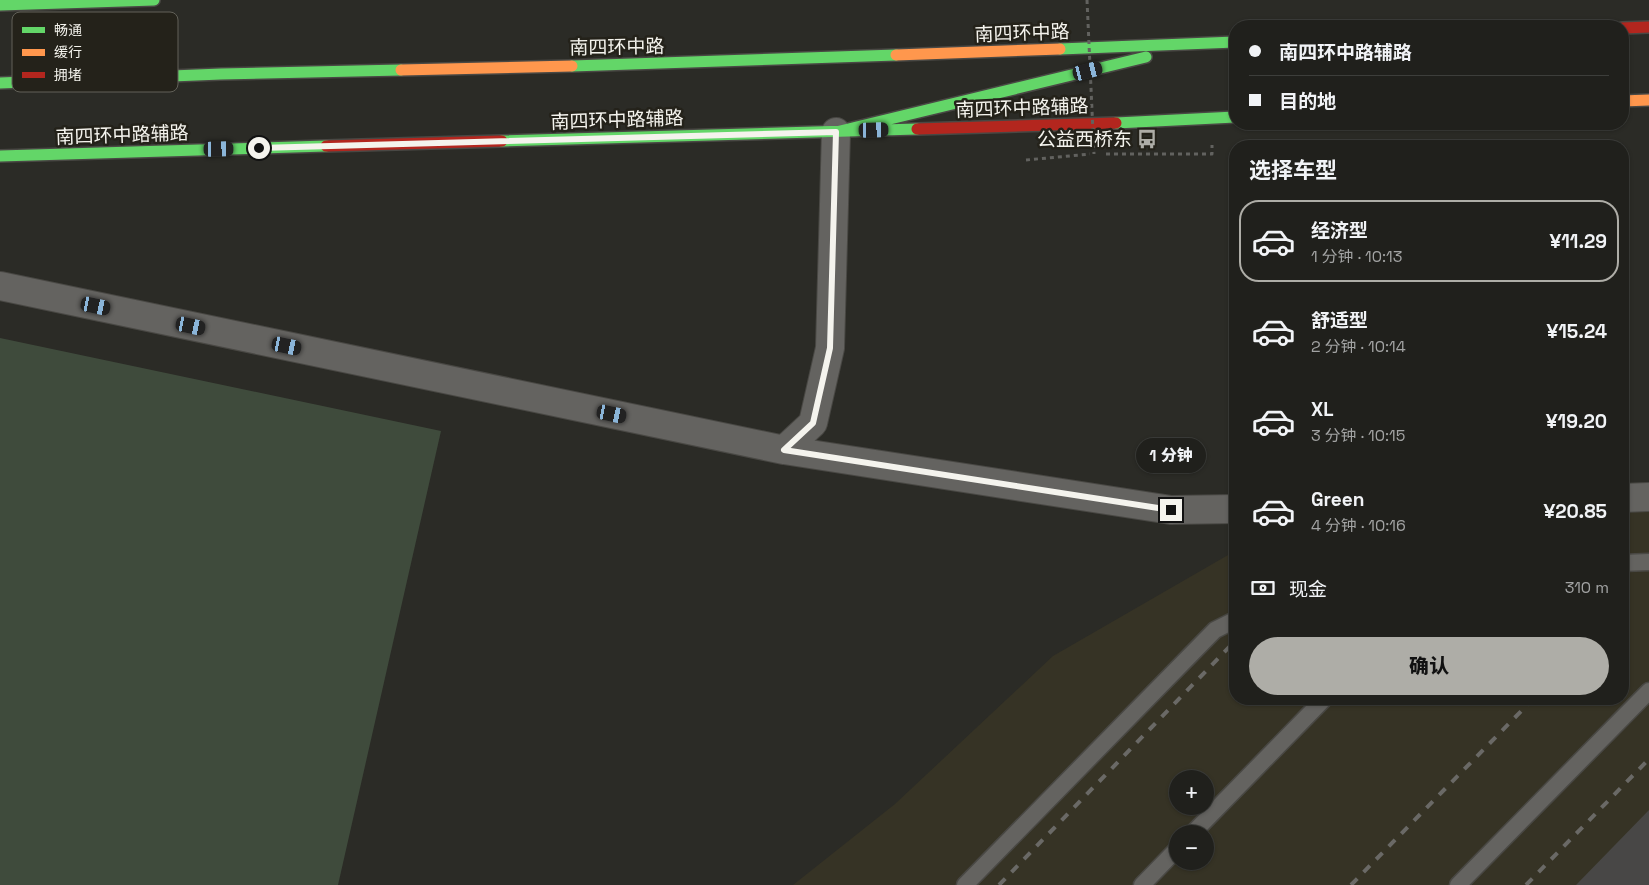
<!DOCTYPE html>
<html lang="zh">
<head>
<meta charset="utf-8">
<style>
  :root { --surface:#20201c; --page:#282825; --text:#f1f3f6; --muted:#a2a3a3; --line:#3d3e3b; --accent:#aeada7 }
  body { margin:0; font-family:"Space Grotesk","Noto Sans SC",sans-serif; background:var(--page); color:var(--text); height:100vh; display:flex; flex-direction:column; font-size:19px; white-space:nowrap }
  * { box-sizing:border-box; margin:0 }
  p { font-size:16px; color:var(--muted) }
  .icon { flex:none; width:28px; height:28px; fill:none; stroke:currentColor; stroke-width:2; stroke-linecap:round; stroke-linejoin:round }
  .map { position:relative; flex:1; overflow:hidden }
  .details { position:absolute; left:1229px; top:140px; width:400px; height:565px; display:flex; flex-direction:column; background:var(--surface); border-radius:20px; box-shadow:0 1px 4px #0004,0 0 0 1px var(--line) }
  .details>* { flex:none }
  .banner { position:absolute; left:1229px; top:20px; width:400px; height:110px; border-radius:20px; box-shadow:0 1px 4px #0004,0 0 0 1px var(--line); display:grid; align-content:center; height:110px; padding:0 20px; background:var(--surface) }
  .controls { position:absolute; left:1169px; top:770px; display:grid; gap:10px }
  .controls a { display:grid; place-items:center; width:45px; height:45px; border-radius:50%; background:var(--surface); box-shadow:0 1px 4px #0004,0 0 0 1px var(--line); font-size:25px }
  .end { position:absolute; width:22px; height:22px; margin:-11px; border:6px solid #f4f3ed; background:#111; box-shadow:0 0 0 2px #111 }
  .from { border-radius:50% }
  .bubble { position:absolute; height:35px; border-radius:18px; background:var(--surface); box-shadow:0 1px 4px #0004,0 0 0 1px var(--line); font-size:16px; font-weight:800; line-height:35px; text-align:center }
  .car { position:absolute; width:15px; height:30px; margin:-15px -8px; border-radius:6px; box-shadow:0 0 4px 1px #0007; background:linear-gradient(#222 24%,#8ab4d8 0 40%,#222 0 76%,#8ab4d8 0 86%,#222 0) }
  .banner b { display:flex; align-items:center; gap:18px; height:48px; font-size:19px }
  .banner b+b { border-top:1px solid var(--line) }
  .banner i { width:12px; height:12px; background:var(--text) }
  ul { padding:0; list-style:none }
  li { display:flex; align-items:center; gap:15px; height:82px; margin:0 10px 8px; padding:0 10px; border:2px solid transparent; border-radius:20px }
  li div { flex:1 }
  li b { display:block; font-size:19px }
  li em { font-style:normal; font-weight:800 }
  li.on { border-color:var(--accent) }
  li>.icon { width:45px; height:45px; stroke-width:1.5 }
  h2 { padding:0 20px; font-size:22px; line-height:60px }
  .pay { display:flex; align-items:center; gap:12px; height:55px; padding:0 20px; font-size:19px }
  .pay p { margin-inline-start:auto }
  .primary-button { display:flex; gap:10px; margin-top:auto; padding:10px 20px }
  .primary-button a { flex:1; height:58px; border-radius:30px; background:var(--accent); color:#111; font-size:20px; font-weight:800; line-height:58px; text-align:center }
  .map>svg:first-child { display:block }
  .built { fill:#363325; fill-rule:evenodd }
  .green { fill:#3f4b3c }
  .building { fill:#484746 }
  .lines { fill:none; stroke-linecap:round; stroke-linejoin:round }
  .lane-casing { stroke:#494844; stroke-width:19 }
  .street-casing { stroke:#494844; stroke-width:30 }
  .fast-casing { stroke:#494844; stroke-width:14 }
  .slow-casing { stroke:#494844; stroke-width:14 }
  .jam-casing { stroke:#494844; stroke-width:14 }
  .path { stroke:#62625f; stroke-width:3; stroke-dasharray:4 4; stroke-linecap:butt }
  .lane { stroke:#646360; stroke-width:16 }
  .street { stroke:#646360; stroke-width:28 }
  .fast { stroke:#63d668; stroke-width:11 }
  .slow { stroke:#ff974d; stroke-width:11 }
  .jam { stroke:#b3261e; stroke-width:11 }
  .rail { stroke:#6a6966; stroke-width:4; stroke-dasharray:9 9; stroke-linecap:butt }
  .path-bridge { stroke:#62625f; stroke-width:3; stroke-dasharray:4 4; stroke-linecap:butt }
  .route { stroke:#f4f3ed; stroke-width:6 }
  .labels { text-anchor:middle; dominant-baseline:central; stroke-width:5; stroke-linejoin:round; paint-order:stroke }
  .street-label { font-size:19px; fill:#f4f3ed; stroke:#24221a }
  .poi-label { font-size:19px; fill:#f4f3ed; stroke:#24221a; text-anchor:end }
  .key { fill:#24221a; stroke:#626159; stroke-width:1 }
  .key-label { font-size:14px; fill:#f4f3ed }
</style>
</head>
<body>
<div class="map">
<svg width="1649" height="885" viewBox="0 0 1649 885">
  <rect width="100%" height="100%" fill="#2b2b26"/>
  <!-- built -->
  <path class="built" d="M1649,506V885H793L895,804L1053,656L1235,551V699H1622L1623,507ZM1178,779H1205V806H1178ZM1178,834H1205V861H1178Z"/>
  <!-- green -->
  <path class="green" d="M0,338L441,431L338,885H0Z"/>
  <!-- building -->
  <path class="building" d="M1649,810V885H1576Z"/>
  <g class="lines">
    <defs>
      <path id="lane" d="M1622,563L1649,562
        M1192,834L1324,699
        M965,885L1215,630L1235,620
        M1142,885L1178,848
        M1458,885L1649,691"/>
      <path id="street" d="M0,286L784,450L813,423L830,348L836,132
        M784,450L1171,510L1235,509
        M1622,498L1649,497"/>
      <path id="fast" d="M0,5L154,0
        M1060,49L1235,42
        M572,66L896,55
        M0,83L221,74L401,70
        M1116,123L1235,117
        M836,132L1146,57
        M502,141L917,129
        M0,156L326,146"/>
      <path id="slow" d="M896,55L1060,49
        M401,70L572,66
        M1622,101L1649,100"/>
      <path id="jam" d="M1622,28L1649,27
        M917,129L1116,123
        M326,146L502,141"/>
    </defs>
    <!-- lane casing -->
    <use href="#lane" class="lane-casing"/>
    <!-- street casing -->
    <use href="#street" class="street-casing"/>
    <!-- fast casing -->
    <use href="#fast" class="fast-casing"/>
    <!-- slow casing -->
    <use href="#slow" class="slow-casing"/>
    <!-- jam casing -->
    <use href="#jam" class="jam-casing"/>
    <!-- path -->
    <path class="path" d="M1106,154H1212V145
      M1026,160L1090,154"/>
    <!-- lane -->
    <use href="#lane" class="lane"/>
    <!-- street -->
    <use href="#street" class="street"/>
    <!-- fast -->
    <use href="#fast" class="fast"/>
    <!-- slow -->
    <use href="#slow" class="slow"/>
    <!-- jam -->
    <use href="#jam" class="jam"/>
    <!-- rail -->
    <path class="rail" d="M1622,606L1626,603
      M999,885L1235,641
      M1351,885L1533,699
      M1526,885L1649,759"/>
    <!-- path-bridge -->
    <path class="path-bridge" d="M1087,0L1094,154"/>
  </g>
  <g class="lines">
    <!-- route -->
    <path class="route" d="M259,148L836,132L830,348L813,423L784,450L1171,510"/>
  </g>
  <!-- icons -->
  <defs>
    <symbol id="bus-bare" viewBox="-9 -9 18 18"><path d="M-5-6H5V4H4V6H2V4H-2V6H-4V4H-5ZM-3.5-4V0h7V-4ZM-3.5 1.2v1.5H-2V1.2ZM2 1.2v1.5H3.5V1.2Z" fill="#aeada7" stroke="#24221a" stroke-width="2.5" paint-order="stroke"/></symbol>
  </defs>
  <g fill-rule="evenodd">
    <use href="#bus-bare" x="1133" y="125" width="28" height="28"/>
  </g>
  <g class="labels">
    <!-- street labels -->
    <g class="street-label">
      <text transform="translate(1022 33) rotate(-2)">南四环中路</text>
      <text transform="translate(617 47) rotate(-1)">南四环中路</text>
      <text transform="translate(1022 108) rotate(-2)">南四环中路辅路</text>
      <text transform="translate(617 120) rotate(-2)">南四环中路辅路</text>
      <text transform="translate(122 135) rotate(-2)">南四环中路辅路</text>
    </g>
    <!-- poi labels -->
    <g class="poi-label">
      <text x="1132" y="139">公益西桥东</text>
    </g>
  </g>
  <!-- legend -->
  <rect x="12" y="12" width="166" height="80" rx="8" class="key"/>
  <rect x="22" y="27" width="23" height="6" fill="#63d668"/>
  <rect x="22" y="49" width="23" height="7" fill="#ff974d"/>
  <rect x="22" y="72" width="23" height="6" fill="#b3261e"/>
  <g class="key-label">
    <text x="54" y="35">畅通</text>
    <text x="54" y="57">缓行</text>
    <text x="54" y="80">拥堵</text>
  </g>
</svg>
<div class="controls">
<a>+</a>
<a>−</a>
</div>
<i class="end from" style="left:259px;top:148px"></i>
<i class="end" style="left:1171px;top:510px"></i>
<div class="bubble" style="left:1136px;top:438px;width:70px">1 分钟</div>
<i class="car" style="left:1088px;top:71px;rotate:76deg"></i>
<i class="car" style="left:874px;top:130px;rotate:89deg"></i>
<i class="car" style="left:219px;top:149px;rotate:89deg"></i>
<i class="car" style="left:96px;top:306px;rotate:102deg"></i>
<i class="car" style="left:191px;top:326px;rotate:102deg"></i>
<i class="car" style="left:287px;top:346px;rotate:102deg"></i>
<i class="car" style="left:612px;top:414px;rotate:102deg"></i>
<div class="banner">
<b><i class="from"></i>南四环中路辅路</b>
<b><i></i>目的地</b>
</div>
<section class="details">
<h2>选择车型</h2>
<ul>
<li class="on"><svg class="icon" aria-label="car" viewBox="0 0 24 24"><path d="M5 17H2v-5l4-1 3-4h7l3 4 3 1v5h-3M9 17h6M6 11h13"/><circle cx="7" cy="17" r="2"/><circle cx="17" cy="17" r="2"/></svg><div><b>经济型</b><p>1 分钟 · 10:13</p></div><em>¥11.29</em></li>
<li><svg class="icon" aria-label="car" viewBox="0 0 24 24"><path d="M5 17H2v-5l4-1 3-4h7l3 4 3 1v5h-3M9 17h6M6 11h13"/><circle cx="7" cy="17" r="2"/><circle cx="17" cy="17" r="2"/></svg><div><b>舒适型</b><p>2 分钟 · 10:14</p></div><em>¥15.24</em></li>
<li><svg class="icon" aria-label="car" viewBox="0 0 24 24"><path d="M5 17H2v-5l4-1 3-4h7l3 4 3 1v5h-3M9 17h6M6 11h13"/><circle cx="7" cy="17" r="2"/><circle cx="17" cy="17" r="2"/></svg><div><b>XL</b><p>3 分钟 · 10:15</p></div><em>¥19.20</em></li>
<li><svg class="icon" aria-label="car" viewBox="0 0 24 24"><path d="M5 17H2v-5l4-1 3-4h7l3 4 3 1v5h-3M9 17h6M6 11h13"/><circle cx="7" cy="17" r="2"/><circle cx="17" cy="17" r="2"/></svg><div><b>Green</b><p>4 分钟 · 10:16</p></div><em>¥20.85</em></li>
</ul>
<div class="pay"><svg class="icon" aria-label="cash" viewBox="0 0 24 24"><path d="M3 7h18v10H3z"/><circle cx="12" cy="12" r="2"/></svg>现金<p>310 m</p></div>
<div class="primary-button"><a>确认</a></div>
</section>
</div>
</body>
</html>
